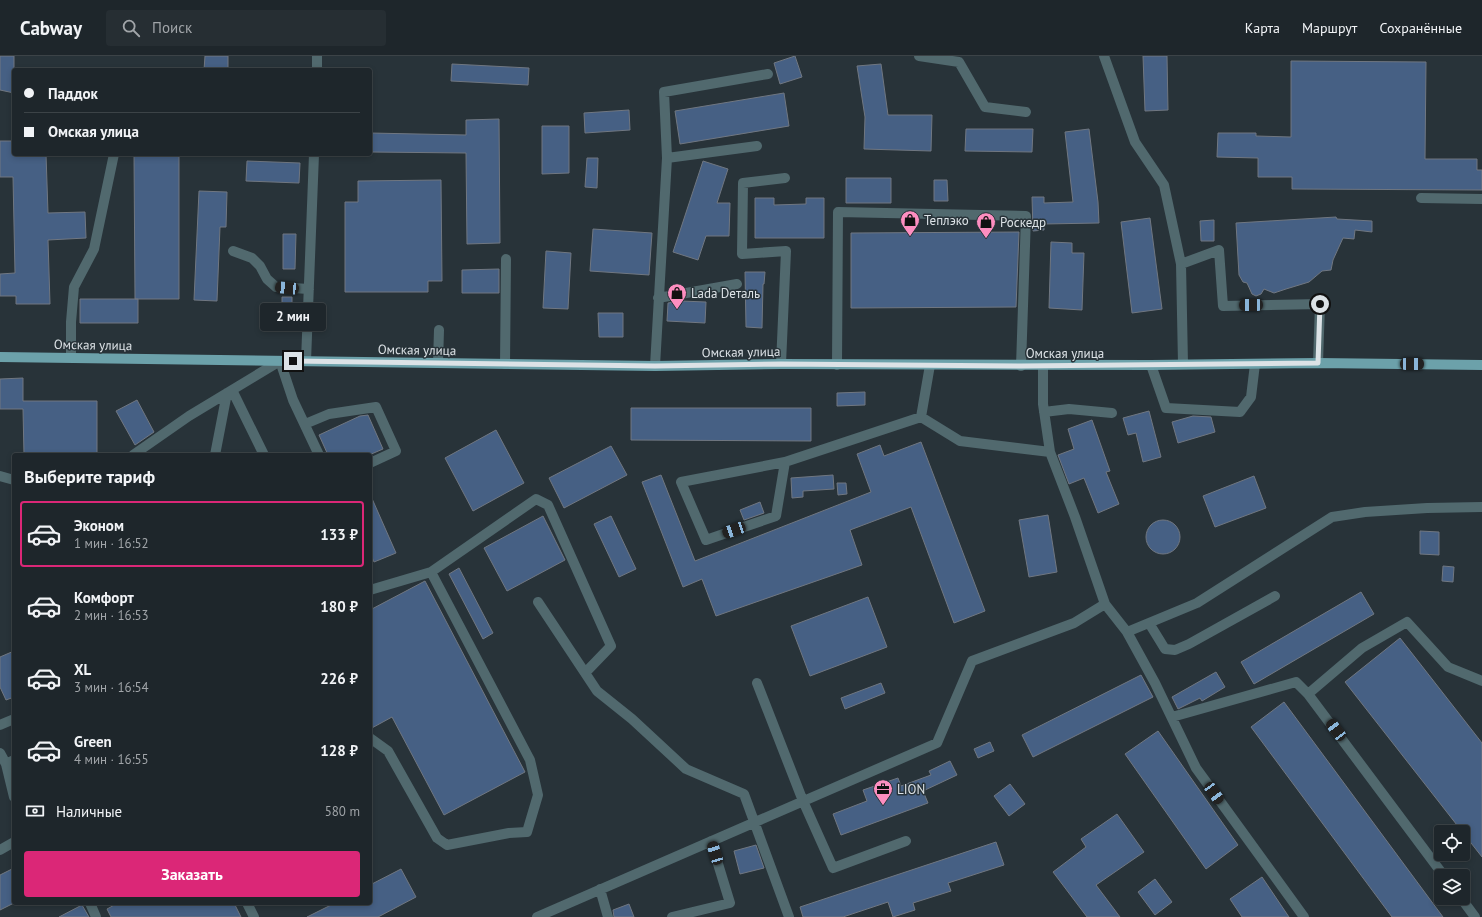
<!DOCTYPE html>
<html lang="ru">
<head>
<meta charset="utf-8">
<style>
  :root { --surface:#1e262b; --page:#262e33; --text:#f1f3f6; --muted:#a1a5a9; --line:#3c4347; --accent:#db2777 }
  body { margin:0; font-family:"PT Sans",sans-serif; background:var(--page); color:var(--text); height:100vh; display:flex; flex-direction:column; font-size:15px; white-space:nowrap }
  * { box-sizing:border-box; margin:0 }
  p { font-size:13px; color:var(--muted) }
  .icon { flex:none; width:22px; height:22px; fill:none; stroke:currentColor; stroke-width:2; stroke-linecap:round; stroke-linejoin:round }
  .map { position:relative; flex:1; overflow:hidden }
  .sheet { position:absolute; left:12px; top:397px; width:360px; height:452px; display:flex; flex-direction:column; background:var(--surface); border-radius:4px; box-shadow:0 2px 6px #0003,0 0 0 1px var(--line) }
  .sheet>* { flex:none }
  .banner { position:absolute; left:12px; top:12px; width:360px; height:88px; border-radius:4px; box-shadow:0 2px 6px #0003,0 0 0 1px var(--line); display:grid; align-content:center; height:88px; padding:0 12px; background:var(--surface) }
  .buttons { position:absolute; left:1434px; top:769px; display:grid; gap:8px }
  .buttons a { display:grid; place-items:center; width:36px; height:36px; border-radius:4px; background:var(--surface); box-shadow:0 2px 6px #0003,0 0 0 1px var(--line); font-size:20px }
  .end { position:absolute; width:18px; height:18px; margin:-9px; border:5px solid #dce2e6; background:#111; box-shadow:0 0 0 2px #111 }
  .from { border-radius:50% }
  .bubble { position:absolute; height:28px; border-radius:4px; background:var(--surface); box-shadow:0 2px 6px #0003,0 0 0 1px var(--line); font-size:13px; font-weight:600; line-height:28px; text-align:center }
  .car { position:absolute; width:12px; height:24px; margin:-12px -6px; border-radius:5px; box-shadow:0 0 3px 1px #0007; background:linear-gradient(#222 24%,#8ab4d8 0 40%,#222 0 76%,#8ab4d8 0 86%,#222 0) }
  .banner b { display:flex; align-items:center; gap:14px; height:38px; font-size:15px }
  .banner b+b { border-top:1px solid var(--line) }
  .banner i { width:10px; height:10px; background:var(--text) }
  ul { padding:0; list-style:none }
  li { display:flex; align-items:center; gap:12px; height:66px; margin:0 8px 6px; padding:0 4px; border:2px solid transparent; border-radius:4px }
  li div { flex:1 }
  li b { display:block; font-size:15px }
  li em { font-style:normal; font-weight:600 }
  li.on { border-color:var(--accent) }
  li>.icon { width:36px; height:36px; stroke-width:1.5 }
  h2 { padding:0 12px; font-size:18px; line-height:48px }
  .pay { display:flex; align-items:center; gap:10px; height:44px; padding:0 12px; font-size:15px }
  .pay p { margin-inline-start:auto }
  .action { display:flex; gap:8px; margin-top:auto; padding:8px 12px }
  .action a { flex:1; height:46px; border-radius:4px; background:var(--accent); color:#fff; font-size:16px; font-weight:600; line-height:46px; text-align:center }
  header { display:flex; align-items:center; gap:24px; box-sizing:border-box; height:56px; padding:0 20px; background:var(--surface); border-bottom:1px solid var(--line) }
  header strong { font-size:19px }
  nav { display:flex; gap:22px; margin-inline-start:auto; font-size:14px }
  .search { width:280px; height:36px; background:var(--page); display:flex; align-items:center; gap:10px; box-sizing:border-box; padding:0 14px; border-radius:4px; color:var(--muted); font-size:15px }
  .map>svg:first-child { display:block }
  .building { fill:#466084; stroke:#707781 }
  .lines { fill:none; stroke-linecap:round; stroke-linejoin:round }
  .minor { stroke:#51696e; stroke-width:10 }
  .major { stroke:#6ca1aa; stroke-width:10 }
  .route { stroke:#dce2e6; stroke-width:5 }
  .labels { text-anchor:middle; dominant-baseline:central; stroke-width:3; stroke-linejoin:round; paint-order:stroke }
  .poi-label { font-size:13px; fill:#dce2e6; stroke:#283339; text-anchor:start }
  .street-label { font-size:13px; fill:#dce2e6; stroke:#283339 }
</style>
</head>
<body>
<header>
<strong>Cabway</strong>
<div class="search"><svg class="icon" aria-label="search" viewBox="0 0 24 24"><circle cx="10" cy="10" r="6"/><path d="M15 15l6 6"/></svg>Поиск</div>
<nav><a>Карта</a><a>Маршрут</a><a>Сохранённые</a></nav>
</header>
<div class="map">
<svg width="1482" height="861" viewBox="0 0 1482 861">
  <rect width="100%" height="100%" fill="#283339"/>
  <!-- building -->
  <path class="building" d="M0,0H14V37L0,34Z
    M205,0H228V14H204Z
    M795,0L802,21L780,28L774,7Z
    M1143,0H1167L1168,54L1145,55Z
    M1291,5L1426,6L1425,103H1477V114H1482V134L1292,133V121H1258V102L1217,101L1218,77H1256V80L1291,81Z
    M452,8L529,12L528,29L451,25Z
    M881,8L888,59H932L931,95L864,93L865,61L857,10Z
    M784,37L789,70L680,88L675,55Z
    M629,54L630,74L585,77L584,57Z
    M499,63L500,187L467,188L466,97L370,96V77L466,79V64Z
    M542,70H569V117L542,118Z
    M966,73H1033L1032,96L965,95Z
    M1089,73L1098,146L1099,167L1044,168V174L1033,175L1032,141H1044V147L1073,146L1065,76Z
    M0,85H14V98H46L48,157L85,156L86,182L48,184L50,248H16V240H0V218L15,217L13,121H0Z
    M134,98H179V243H135Z
    M587,102H598L597,132L585,131Z
    M247,105L300,107L299,127L246,125Z
    M703,105L728,113L717,147H730L729,180H706L698,204L673,196Z
    M846,122H891V147H846Z
    M441,124L442,225H428V236H345V146H358V125Z
    M934,124H947L948,145H934Z
    M199,135L227,136L226,171H220L217,245L194,244Z
    M755,142H774V149L806,148V142H824V182H755Z
    M1336,161L1337,163L1372,165V176L1355,174L1354,183L1343,182L1333,204L1331,214L1322,215L1309,226L1286,233L1274,237L1264,233L1261,238L1256,240L1252,238L1247,227L1243,226L1239,219L1236,167Z
    M1150,162L1162,253L1132,257L1121,166Z
    M1214,164V185H1201L1200,165Z
    M593,173L652,177L649,219L590,215Z
    M1019,176L1016,251L851,252V177Z
    M283,178H296L295,213H283Z
    M1051,186L1072,187V197H1084L1082,254L1049,252Z
    M546,195L571,197L568,253L543,252Z
    M499,213V237H462V214Z
    M745,216H765L764,228H763L762,272L746,271Z
    M282,241H292V254L282,255Z
    M80,243H138V267H80Z
    M681,245L706,246L705,267L667,265L668,247Z
    M598,257H623V281H599Z
    M23,322V345H97V399H24L23,353H0V323Z
    M865,336V349L837,350V337Z
    M137,344L154,376L135,389L116,355Z
    M631,352H811V385L631,384Z
    M1149,355L1161,401L1143,406L1136,377L1128,379L1123,362Z
    M368,359L383,393L369,399H328L319,379L360,360Z
    M1193,360L1211,361L1215,376L1178,387L1172,366Z
    M1092,364L1110,415L1106,416L1119,448L1098,457L1084,422L1069,428L1058,399L1074,393L1068,373Z
    M496,374L524,427L473,455L445,402Z
    M921,386L985,555L954,567L911,451L850,474L862,509L716,560L702,523L683,531L642,426L661,419L695,505L871,436L857,398L880,389L884,400Z
    M611,390L627,419L564,452L549,422Z
    M833,419L834,433L803,435V441L792,442L791,422Z
    M1254,420L1266,452L1215,471L1203,440Z
    M837,427H846L847,438L838,439Z
    M370,438L396,497L374,506L370,496Z
    M760,446L764,457L744,464L740,454Z
    M1048,459L1057,516L1029,521L1019,464Z
    M543,460L565,504L507,535L484,492Z
    M611,460L636,513L619,521L594,468Z
    M1146 481a17 17 0 1 1 34 0a17 17 0 1 1-34 0Z
    M1420,475L1439,476V499L1420,498Z
    M1443,510L1454,511L1453,526L1442,525Z
    M459,512L493,577L483,583L449,518Z
    M425,525L525,716L444,759L392,661L370,673V554Z
    M1361,536L1374,558L1254,628L1241,606Z
    M868,541L887,591L810,620L791,570Z
    M1400,582L1482,687V801L1345,626Z
    M14,595V641L6,644L0,631V601Z
    M1216,616L1225,631L1202,645L1200,642L1178,653L1172,641Z
    M1141,619L1153,641L1033,701L1022,679Z
    M881,627L885,637L845,653L841,642Z
    M1284,646L1443,861H1392L1251,671Z
    M1158,675L1238,789L1206,813L1125,698Z
    M990,686L994,695L978,702L974,693Z
    M950,705L957,719L923,735L928,747L841,779L833,758L867,745L863,734L898,722L901,730L931,719L929,715Z
    M1010,728L1025,748L1009,760L994,740Z
    M1117,758L1144,796L1096,829L1120,861H1087L1053,816L1086,791L1081,783Z
    M996,786L1004,809L948,827L951,835L913,847L915,854L893,861L888,846L843,861H803L800,851Z
    M756,789L764,812L740,818L734,795Z
    M14,812V847L0,854V819Z
    M401,813L416,841L378,861H307L335,847H370V829Z
    M1262,821L1289,861H1242L1230,843Z
    M1155,823L1172,846L1155,859L1138,836Z
    M118,847H234L241,861H111L107,853Z
    M629,848L634,861H614L613,854Z
    M82,849L89,861H59Z"/>
  <g class="lines">
    <!-- minor -->
    <path class="minor" d="M919,0L959,6L985,51L1026,56
      M1104,0L1135,86L1164,129L1181,208L1183,308
      M317,14V0
      M667,102L664,36L768,18
      M1421,142L1482,143
      M233,195L252,202L260,210L267,223L276,231L309,233
      M1181,208L1219,194L1223,250L1320,248L1318,307
      M658,242L737,228
      M71,301V266L74,231L94,193L114,98
      M306,305L314,98
      M438,307L439,274
      M505,308L506,203
      M781,308L786,195L742,198L743,127L785,122
      M837,309L838,156L1026,160L1021,310
      M1043,309V348L1050,396L1075,461L1105,548L1127,576L1197,547L1332,461L1365,456L1427,452L1482,451
      M1151,309L1166,352L1240,356L1251,341L1255,308
      M655,310L667,102L757,90
      M232,334L264,399
      M1044,356L1069,353L1112,357
      M921,361L960,385L1050,396
      M305,368L329,358L376,351L396,395L370,407
      M133,399L189,360L280,305L293,344L319,399
      M215,399L227,337
      M785,406L681,426L706,484L776,460L785,406L921,361L930,309
      M0,420L14,424
      M370,534L431,516L536,443L548,449L611,590L585,617
      M538,546L597,635L632,663L686,713L744,738L789,861
      M1149,567L1165,593L1175,594L1189,588L1275,540
      M1127,576L1155,627L1196,712L1304,861
      M757,627L803,745L833,812L906,785
      M1308,638L1362,592L1407,566L1448,611L1482,625
      M1172,661L1296,626L1308,638L1444,820
      M0,669L14,663
      M370,682L388,695L437,782L447,789L509,777L527,776L538,739L530,704L431,516
      M0,697L6,708L14,704
      M6,708L14,741
      M0,794L14,786
      M600,833L608,861
      M1461,842L1475,861
      M90,847L96,861
      M247,847L254,861
      M537,861L937,687L972,605L1074,567L1105,548
      M672,861L730,847L711,785"/>
    <!-- major -->
    <path class="major" d="M0,301L655,310L781,308L1151,309L1318,307L1482,309"/>
  </g>
  <g class="lines">
    <!-- route -->
    <path class="route" d="M293,305L655,310L781,308L1021,310L1318,307L1320,248"/>
  </g>
  <!-- icons -->
  <defs>
    <symbol id="shop-pin" viewBox="-11 -11 22 30"><path d="M0 17L-7.5 6A9.5 9.5 0 1 1 7.5 6Z" fill="#fd8ec0" stroke="#283339"/><path d="M-5-2.5h2.3a2.7 3.5 0 0 1 5.4 0H5L5.5 6h-11ZM-1.5-2.5h3a1.5 2.3 0 0 0-3 0Z" fill="#111"/></symbol>
    <symbol id="office-pin" viewBox="-11 -11 22 30"><path d="M0 17L-7.5 6A9.5 9.5 0 1 1 7.5 6Z" fill="#fd8ec0" stroke="#283339"/><path d="M-6-3h4V-5.5h4V-3h4V5H-6ZM-1-4.5V-3h2v-1.5ZM-6 0V1H6V0Z" fill="#111"/></symbol>
  </defs>
  <g fill-rule="evenodd">
    <use href="#shop-pin" x="899" y="153" width="22" height="30"/>
    <use href="#shop-pin" x="975" y="155" width="22" height="30"/>
    <use href="#shop-pin" x="666" y="226" width="22" height="30"/>
    <use href="#office-pin" x="872" y="722" width="22" height="30"/>
  </g>
  <g class="labels">
    <!-- poi labels -->
    <g class="poi-label">
      <text x="924" y="164">Теплэко</text>
      <text x="1000" y="166">Роскедр</text>
      <text x="691" y="237">Lada Dеталь</text>
      <text x="897" y="733">LION</text>
    </g>
    <!-- street labels -->
    <g class="street-label">
      <text transform="translate(93 289) rotate(1)">Омская улица</text>
      <text transform="translate(417 294) rotate(1)">Омская улица</text>
      <text transform="translate(741 296) rotate(-1)">Омская улица</text>
      <text x="1065" y="297">Омская улица</text>
    </g>
  </g>
</svg>
<div class="buttons">
<a><svg class="icon" aria-label="locate" viewBox="0 0 24 24"><circle cx="12" cy="12" r="6"/><path d="M12 2v4M12 18v4M2 12h4M18 12h4"/></svg></a>
<a><svg class="icon" aria-label="layers" viewBox="0 0 24 24"><path d="M12 4l9 5-9 5-9-5zM3 14l9 5 9-5"/></svg></a>
</div>
<i class="end from" style="left:1320px;top:248px"></i>
<i class="end" style="left:293px;top:305px"></i>
<div class="bubble" style="left:260px;top:247px;width:66px">2 мин</div>
<i class="car" style="left:287px;top:232px;rotate:275deg"></i>
<i class="car" style="left:1251px;top:249px;rotate:269deg"></i>
<i class="car" style="left:1412px;top:308px;rotate:90deg"></i>
<i class="car" style="left:734px;top:474px;rotate:251deg"></i>
<i class="car" style="left:1336px;top:674px;rotate:323deg"></i>
<i class="car" style="left:1214px;top:737px;rotate:144deg"></i>
<i class="car" style="left:715px;top:797px;rotate:343deg"></i>
<div class="banner">
<b><i class="from"></i>Паддок</b>
<b><i></i>Омская улица</b>
</div>
<section class="sheet">
<h2>Выберите тариф</h2>
<ul>
<li class="on"><svg class="icon" aria-label="car" viewBox="0 0 24 24"><path d="M5 17H2v-5l4-1 3-4h7l3 4 3 1v5h-3M9 17h6M6 11h13"/><circle cx="7" cy="17" r="2"/><circle cx="17" cy="17" r="2"/></svg><div><b>Эконом</b><p>1 мин · 16:52</p></div><em>133 ₽</em></li>
<li><svg class="icon" aria-label="car" viewBox="0 0 24 24"><path d="M5 17H2v-5l4-1 3-4h7l3 4 3 1v5h-3M9 17h6M6 11h13"/><circle cx="7" cy="17" r="2"/><circle cx="17" cy="17" r="2"/></svg><div><b>Комфорт</b><p>2 мин · 16:53</p></div><em>180 ₽</em></li>
<li><svg class="icon" aria-label="car" viewBox="0 0 24 24"><path d="M5 17H2v-5l4-1 3-4h7l3 4 3 1v5h-3M9 17h6M6 11h13"/><circle cx="7" cy="17" r="2"/><circle cx="17" cy="17" r="2"/></svg><div><b>XL</b><p>3 мин · 16:54</p></div><em>226 ₽</em></li>
<li><svg class="icon" aria-label="car" viewBox="0 0 24 24"><path d="M5 17H2v-5l4-1 3-4h7l3 4 3 1v5h-3M9 17h6M6 11h13"/><circle cx="7" cy="17" r="2"/><circle cx="17" cy="17" r="2"/></svg><div><b>Green</b><p>4 мин · 16:55</p></div><em>128 ₽</em></li>
</ul>
<div class="pay"><svg class="icon" aria-label="cash" viewBox="0 0 24 24"><path d="M3 7h18v10H3z"/><circle cx="12" cy="12" r="2"/></svg>Наличные<p>580 m</p></div>
<div class="action"><a>Заказать</a></div>
</section>
</div>
</body>
</html>
